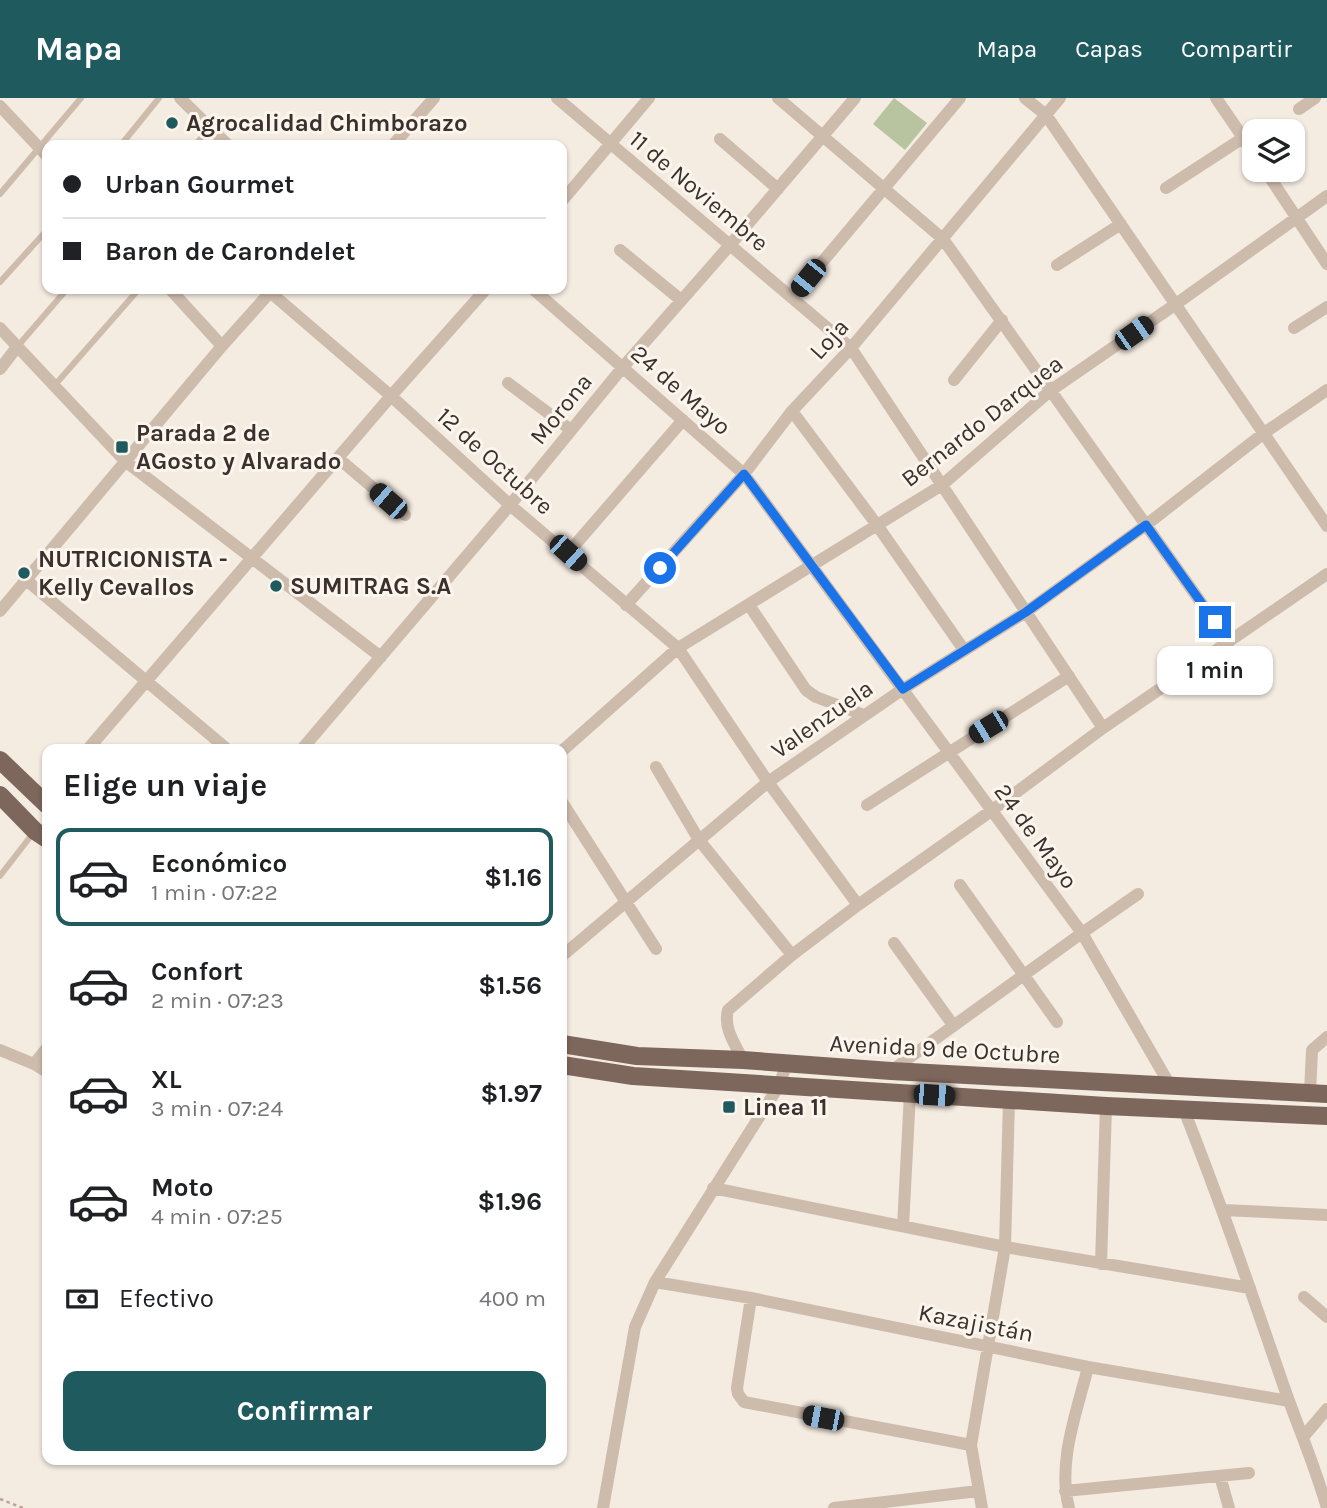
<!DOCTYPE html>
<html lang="es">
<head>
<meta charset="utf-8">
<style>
  :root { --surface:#fff; --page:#f2f2f2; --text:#202124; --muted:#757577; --line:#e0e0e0; --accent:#1f5a5e }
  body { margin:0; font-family:Karla,sans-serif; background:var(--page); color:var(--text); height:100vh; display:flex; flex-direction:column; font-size:26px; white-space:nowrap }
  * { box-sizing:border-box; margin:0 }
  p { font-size:23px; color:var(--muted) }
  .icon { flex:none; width:38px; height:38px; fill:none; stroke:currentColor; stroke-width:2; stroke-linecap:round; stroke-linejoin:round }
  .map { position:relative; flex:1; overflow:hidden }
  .panel { position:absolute; left:42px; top:646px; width:525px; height:721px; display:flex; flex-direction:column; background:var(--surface); border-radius:14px; box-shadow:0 2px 5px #0004 }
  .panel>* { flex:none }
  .top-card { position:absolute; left:42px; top:42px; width:525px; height:154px; border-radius:14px; box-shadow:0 2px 5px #0004; display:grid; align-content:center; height:154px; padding:0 21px; background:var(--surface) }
  .tools { position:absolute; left:1242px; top:21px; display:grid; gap:14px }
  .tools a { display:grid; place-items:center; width:63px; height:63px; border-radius:14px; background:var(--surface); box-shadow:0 2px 5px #0004; font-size:35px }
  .end { position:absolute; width:32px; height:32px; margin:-16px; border:9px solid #1a73e8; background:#fff; box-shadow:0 0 0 4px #fff }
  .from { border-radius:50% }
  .bubble { position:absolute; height:49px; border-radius:14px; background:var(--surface); box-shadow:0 2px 5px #0004; font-size:23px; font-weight:700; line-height:49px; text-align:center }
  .car { position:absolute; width:21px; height:42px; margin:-21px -10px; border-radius:9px; box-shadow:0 0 5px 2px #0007; background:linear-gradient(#222 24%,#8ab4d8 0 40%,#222 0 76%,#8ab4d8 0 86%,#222 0) }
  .top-card b { display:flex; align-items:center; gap:24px; height:66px; font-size:26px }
  .top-card b+b { border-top:2px solid var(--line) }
  .top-card i { width:18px; height:18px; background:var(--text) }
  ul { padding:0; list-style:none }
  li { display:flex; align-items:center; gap:21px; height:98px; margin:0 14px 10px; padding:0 7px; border:4px solid transparent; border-radius:14px }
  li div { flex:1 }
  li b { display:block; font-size:26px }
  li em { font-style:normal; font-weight:700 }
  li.active { border-color:var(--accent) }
  li>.icon { width:63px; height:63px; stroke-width:1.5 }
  h2 { padding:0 21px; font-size:32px; line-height:84px }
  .pay { display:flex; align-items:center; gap:18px; height:77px; padding:0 21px; font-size:26px }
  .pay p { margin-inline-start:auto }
  .cta { display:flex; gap:14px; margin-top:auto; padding:14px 21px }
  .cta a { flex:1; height:80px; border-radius:14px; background:var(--accent); color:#fff; font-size:28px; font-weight:700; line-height:80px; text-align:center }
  header { display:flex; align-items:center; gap:42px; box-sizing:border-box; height:98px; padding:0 35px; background:var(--accent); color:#fff }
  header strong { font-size:33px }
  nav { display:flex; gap:38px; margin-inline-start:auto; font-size:24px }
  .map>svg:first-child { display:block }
  .green { fill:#b8c4a0 }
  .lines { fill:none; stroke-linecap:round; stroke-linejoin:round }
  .path { stroke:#b9a596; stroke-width:2.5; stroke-dasharray:3.5 3.5; stroke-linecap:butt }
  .lane { stroke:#cdbbac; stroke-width:6 }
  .street { stroke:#cdbbac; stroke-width:12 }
  .primary { stroke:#7d675c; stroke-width:18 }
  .route { stroke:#1a73e8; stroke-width:9 }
  .poi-dot { fill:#1f5a5e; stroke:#fbf5ee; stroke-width:2.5 }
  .labels { text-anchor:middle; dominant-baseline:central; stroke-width:6; stroke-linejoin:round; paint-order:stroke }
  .poi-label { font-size:24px; font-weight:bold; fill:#3b302b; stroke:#fbf5ee; text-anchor:start }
  .street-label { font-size:24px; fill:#3b302b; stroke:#fbf5ee }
</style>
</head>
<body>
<header>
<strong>Mapa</strong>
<nav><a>Mapa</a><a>Capas</a><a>Compartir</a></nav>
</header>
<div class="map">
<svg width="1327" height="1410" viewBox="0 0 1327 1410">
  <rect width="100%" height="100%" fill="#f4ebe1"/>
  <!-- green -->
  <path class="green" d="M894,0L927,25L905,52L873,26Z"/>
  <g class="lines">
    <!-- path -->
    <path class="path" d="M0,1401L23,1410"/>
    <!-- lane -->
    <path class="lane" d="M121,47L159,0
      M195,47L210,30
      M0,96L81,0
      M0,184L47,132
      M17,249L67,191
      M54,288L139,191
      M0,778L34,734"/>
    <!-- street -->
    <path class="street" d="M180,0L228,47
      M557,0L851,250L1103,630
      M778,0L943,141L1229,544
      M1025,0L1046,17L1327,428
      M1216,0L1255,57
      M0,8L47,58
      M1299,11L1315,0
      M720,41L778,91
      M393,47L434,0
      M1265,72L1327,166
      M1166,90L1243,40
      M562,103L649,0
      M620,152L681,202
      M1057,167L1121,126
      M170,191L222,248
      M533,191L744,376L1082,835L1171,989
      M270,194L391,298L510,407L678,550L768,684L858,807
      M792,200L960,0
      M0,230L125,363L381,559
      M1294,230L1327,209
      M0,271L17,249
      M954,282L1002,222
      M508,285L571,332
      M792,313L877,427L964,552
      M338,360L405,417
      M568,455L683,322
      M25,481L227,651
      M626,507L744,376L792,313L851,250L1060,0
      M749,507L806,592L816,599L864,617
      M0,513L222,248L273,191
      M88,651L391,298L486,191
      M302,651L510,407L623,269L730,147L855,0
      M562,653L678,550L942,387L1050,293L1176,206L1327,98
      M656,669L699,742L792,857
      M562,704L656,851
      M867,707L1069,578
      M960,787L1057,924
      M894,845L953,927
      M562,858L768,684L903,591L1026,514L1146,427L1264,335L1327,292
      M0,952L34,966L47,974
      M743,962C735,946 723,930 728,912L792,857L858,807L991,713L1103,630L1327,476
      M34,966L47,950
      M891,973L1082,835L1138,796
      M1310,995L1312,952L1327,939
      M1184,1012C1220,1103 1252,1196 1284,1289C1298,1329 1315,1368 1327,1410
      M713,1090L1005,1149L1250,1190
      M1223,1112L1327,1117
      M903,1128L910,996
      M1101,1166L1106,1008
      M655,1184L751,1200L1088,1269L1289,1303
      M1304,1199L1327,1219
      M751,1200L737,1290L738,1296L744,1304L971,1347
      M1304,1338L1327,1311
      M1220,1378L1229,1410
      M1065,1393L1249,1375
      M603,1410L635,1229L655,1184L780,986L786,966
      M834,1410L978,1393
      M982,1410L971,1347L1005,1149L1009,1002
      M1069,1410C1057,1364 1077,1314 1088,1269"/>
    <!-- primary -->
    <path class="primary" d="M0,662L47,707
      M0,697L35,733L47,741
      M562,946L637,958L743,962L891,973L1327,996
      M562,967L633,978L1106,1008L1327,1018"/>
  </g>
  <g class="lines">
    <!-- route -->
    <path class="route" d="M660,470L744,376L903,591L1026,514L1146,427L1215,524"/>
  </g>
  <!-- markers -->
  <g class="poi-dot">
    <circle cx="172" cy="25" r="7"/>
    <rect x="115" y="342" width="14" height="14" rx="3.5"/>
    <circle cx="24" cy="475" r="7"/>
    <circle cx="276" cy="488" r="7"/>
    <rect x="722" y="1002" width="14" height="14" rx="3.5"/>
  </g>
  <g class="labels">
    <!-- poi labels -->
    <g class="poi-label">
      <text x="186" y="25">Agrocalidad Chimborazo</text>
      <text x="136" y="335">Parada 2 de<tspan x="136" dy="28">AGosto y Alvarado</tspan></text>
      <text x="38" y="461">NUTRICIONISTA -<tspan x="38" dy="28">Kelly Cevallos</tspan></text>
      <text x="290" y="488">SUMITRAG S.A</text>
      <text x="743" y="1009">Linea 11</text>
    </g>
    <!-- street labels -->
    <g class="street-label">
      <text transform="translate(699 93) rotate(40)">11 de Noviembre</text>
      <text transform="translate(829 241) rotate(-48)">Loja</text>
      <text transform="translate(681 292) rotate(41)">24 de Mayo</text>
      <text transform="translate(561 311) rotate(-51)">Morona</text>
      <text transform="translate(982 323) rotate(-38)">Bernardo Darquea</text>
      <text transform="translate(495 363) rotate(42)">12 de Octubre</text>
      <text transform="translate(822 621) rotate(-35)">Valenzuela</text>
      <text transform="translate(1036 738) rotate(54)">24 de Mayo</text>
      <text transform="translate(945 951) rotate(3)">Avenida 9 de Octubre</text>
      <text transform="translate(976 1225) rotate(11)">Kazajistán</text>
    </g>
  </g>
</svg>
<div class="tools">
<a><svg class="icon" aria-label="layers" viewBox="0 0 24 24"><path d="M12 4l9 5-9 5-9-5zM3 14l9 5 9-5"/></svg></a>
</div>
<i class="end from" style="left:660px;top:470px"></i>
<i class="end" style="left:1215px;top:524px"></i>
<div class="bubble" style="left:1157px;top:548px;width:116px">1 min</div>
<i class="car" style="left:808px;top:180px;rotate:219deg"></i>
<i class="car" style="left:1134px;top:235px;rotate:55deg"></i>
<i class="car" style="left:388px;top:403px;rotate:311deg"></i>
<i class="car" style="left:568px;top:455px;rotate:132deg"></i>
<i class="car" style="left:988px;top:629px;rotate:239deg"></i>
<i class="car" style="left:934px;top:997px;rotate:94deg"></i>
<i class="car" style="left:823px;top:1320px;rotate:281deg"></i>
<div class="top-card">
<b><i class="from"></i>Urban Gourmet</b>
<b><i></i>Baron de Carondelet</b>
</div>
<section class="panel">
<h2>Elige un viaje</h2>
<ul>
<li class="active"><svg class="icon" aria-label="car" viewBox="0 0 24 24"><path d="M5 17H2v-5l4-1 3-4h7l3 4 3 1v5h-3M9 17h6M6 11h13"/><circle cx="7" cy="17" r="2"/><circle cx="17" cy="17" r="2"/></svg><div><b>Económico</b><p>1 min · 07:22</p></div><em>$1.16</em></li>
<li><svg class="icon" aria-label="car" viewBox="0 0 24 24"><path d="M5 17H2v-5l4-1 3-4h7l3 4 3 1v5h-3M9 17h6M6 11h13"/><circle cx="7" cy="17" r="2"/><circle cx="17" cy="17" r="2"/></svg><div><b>Confort</b><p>2 min · 07:23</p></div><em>$1.56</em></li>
<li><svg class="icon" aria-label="car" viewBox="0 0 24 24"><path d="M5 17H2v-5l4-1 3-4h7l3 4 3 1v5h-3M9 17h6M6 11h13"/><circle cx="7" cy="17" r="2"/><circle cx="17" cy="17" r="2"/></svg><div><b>XL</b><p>3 min · 07:24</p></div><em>$1.97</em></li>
<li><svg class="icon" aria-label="car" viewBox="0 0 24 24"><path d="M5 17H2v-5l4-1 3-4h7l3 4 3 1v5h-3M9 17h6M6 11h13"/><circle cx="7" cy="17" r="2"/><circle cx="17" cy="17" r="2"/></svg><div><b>Moto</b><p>4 min · 07:25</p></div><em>$1.96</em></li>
</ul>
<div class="pay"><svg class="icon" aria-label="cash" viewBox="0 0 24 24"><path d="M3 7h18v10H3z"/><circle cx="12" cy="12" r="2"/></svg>Efectivo<p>400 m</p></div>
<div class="cta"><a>Confirmar</a></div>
</section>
</div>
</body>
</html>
